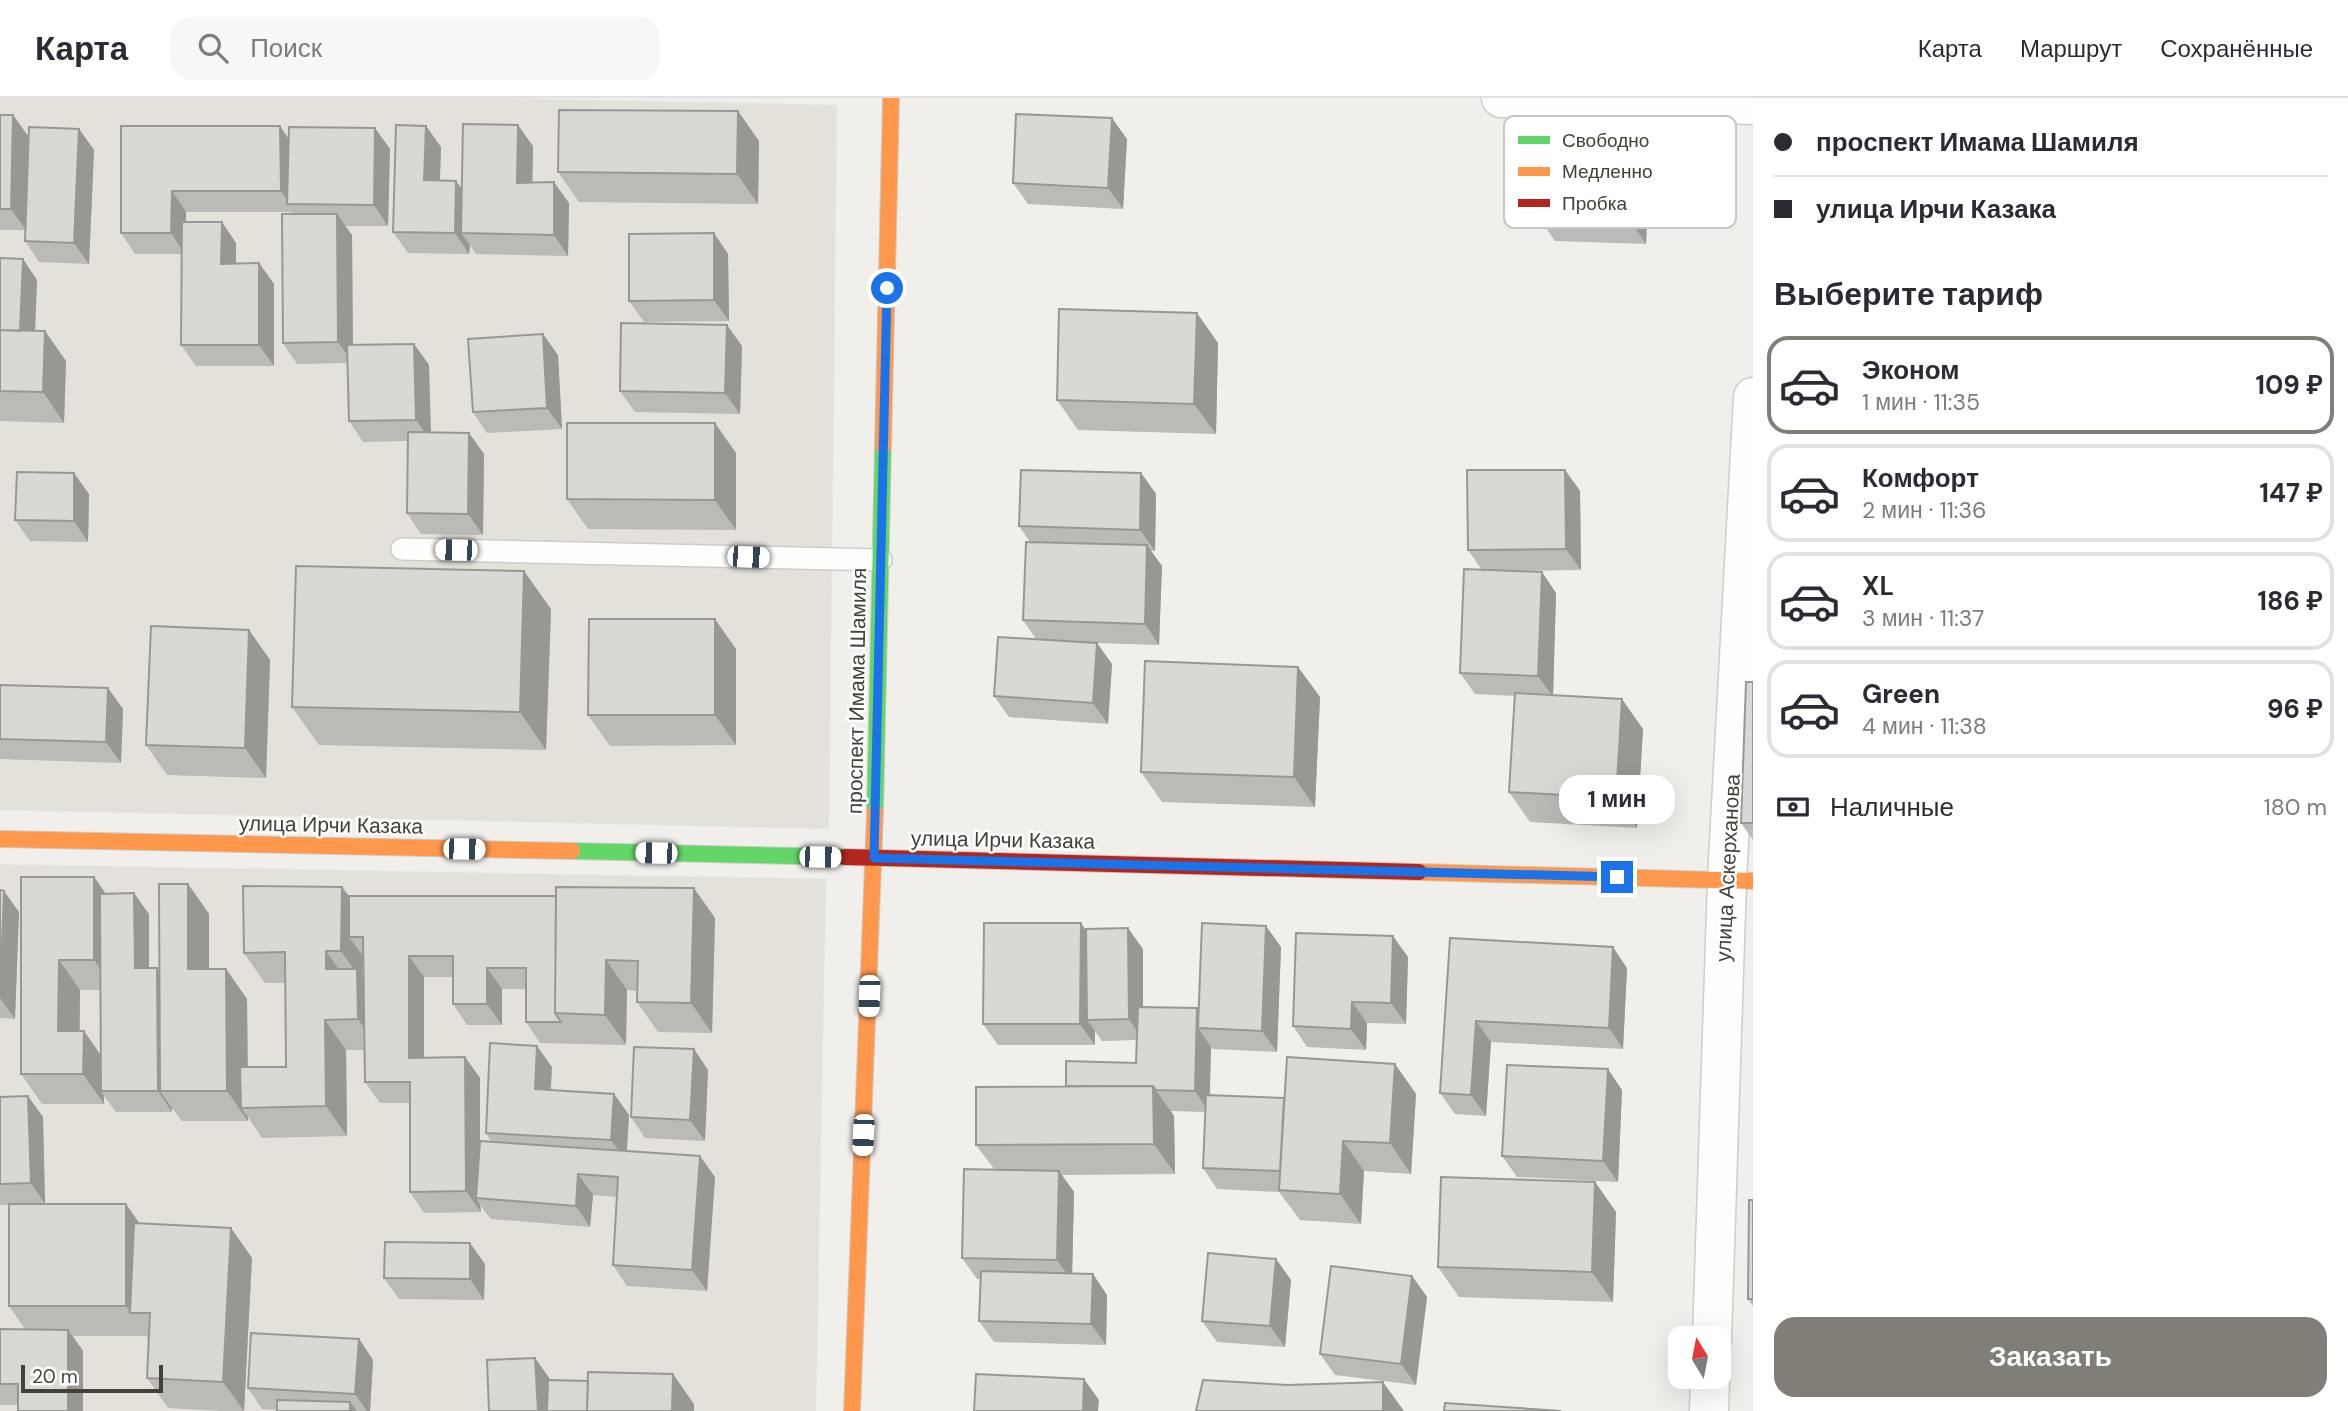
<!DOCTYPE html>
<html lang="ru">
<head>
<meta charset="utf-8">
<style>
  :root { --surface:#fff; --page:#f7f7f7; --text:#2b2b33; --muted:#7c7c81; --line:#e1e1e2; --accent:#817e77 }
  body { margin:0; font-family:"DM Sans",sans-serif; background:var(--page); color:var(--text); height:100vh; display:flex; flex-direction:column; font-size:26px; white-space:nowrap }
  * { box-sizing:border-box; margin:0 }
  p { font-size:23px; color:var(--muted) }
  .icon { flex:none; width:38px; height:38px; fill:none; stroke:currentColor; stroke-width:2; stroke-linecap:round; stroke-linejoin:round }
  .map { position:relative; flex:1; overflow:hidden }
  .panel { display:flex; flex-direction:column; background:var(--surface); width:595px }
  .panel>* { flex:none }
  .hud { display:grid; align-content:center; height:154px; padding:0 21px; background:var(--surface) }
  .needle { width:46px; rotate:350deg }
  .buttons { position:absolute; left:1668px; top:1228px; display:grid; gap:14px }
  .buttons a { display:grid; place-items:center; width:63px; height:63px; border-radius:14px; background:var(--surface); box-shadow:0 7px 28px #0002; font-size:35px }
  .scale { position:absolute; left:21px; bottom:18px; width:142px; box-sizing:border-box; padding-left:7px; border:4px solid #454138; border-top:0; font-size:19px; line-height:24px; white-space:nowrap; color:#454138; -webkit-text-stroke:5px #fff; paint-order:stroke }
  .end { position:absolute; width:32px; height:32px; margin:-16px; border:9px solid #1a73e8; background:#fff; box-shadow:0 0 0 4px #fff }
  .from { border-radius:50% }
  .bubble { position:absolute; height:49px; border-radius:21px; background:var(--surface); box-shadow:0 7px 28px #0002; font-size:23px; font-weight:700; line-height:49px; text-align:center }
  .car { position:absolute; width:21px; height:42px; margin:-21px -10px; border-radius:9px; box-shadow:0 0 5px 2px #0007; background:linear-gradient(#fff 24%,#345 0 40%,#fff 0 76%,#345 0 86%,#fff 0) }
  .hud b { display:flex; align-items:center; gap:24px; height:66px; font-size:26px }
  .hud b+b { border-top:2px solid var(--line) }
  .hud i { width:18px; height:18px; background:var(--text) }
  ul { padding:0; list-style:none }
  li { display:flex; align-items:center; gap:21px; height:98px; margin:0 14px 10px; padding:0 7px; border:4px solid var(--line); border-radius:21px }
  li div { flex:1 }
  li b { display:block; font-size:26px }
  li em { font-style:normal; font-weight:700 }
  li.on { border-color:var(--accent) }
  li>.icon { width:63px; height:63px; stroke-width:1.5 }
  h2 { padding:0 21px; font-size:32px; line-height:84px }
  .pay { display:flex; align-items:center; gap:18px; height:77px; padding:0 21px; font-size:26px }
  .pay p { margin-inline-start:auto }
  .button { display:flex; gap:14px; margin-top:auto; padding:14px 21px }
  .button a { flex:1; height:80px; border-radius:21px; background:var(--accent); color:#fff; font-size:28px; font-weight:700; line-height:80px; text-align:center }
  header { display:flex; align-items:center; gap:42px; box-sizing:border-box; height:98px; padding:0 35px; background:var(--surface); border-bottom:2px solid var(--line) }
  header strong { font-size:33px }
  nav { display:flex; gap:38px; margin-inline-start:auto; font-size:24px }
  .search { width:490px; height:63px; background:var(--page); display:flex; align-items:center; gap:18px; box-sizing:border-box; padding:0 24px; border-radius:21px; color:var(--muted); font-size:26px }
  main { display:flex; flex:1; min-height:0 }
  .map>svg:first-child { display:block }
  .residential { fill:#e3e1da }
  .lines { fill:none; stroke-linecap:round; stroke-linejoin:round }
  .lane-casing { stroke:#cecdc9; stroke-width:24 }
  .street-casing { stroke:#cecdc9; stroke-width:41 }
  .fast-casing { stroke:#ceccc3; stroke-width:18 }
  .slow-casing { stroke:#ceccc3; stroke-width:18 }
  .jam-casing { stroke:#ceccc3; stroke-width:18 }
  .lane { stroke:#fdfdfc; stroke-width:21 }
  .street { stroke:#fdfdfc; stroke-width:38 }
  .fast { stroke:#63d668; stroke-width:16 }
  .slow { stroke:#ff974d; stroke-width:16 }
  .jam { stroke:#b3261e; stroke-width:16 }
  .wall { fill:#bbbab6; fill-rule:evenodd }
  .shaded-wall { fill:#999794 }
  .building { fill:#dad8d4; stroke:#999794; stroke-width:2 }
  .route { stroke:#1a73e8; stroke-width:9 }
  .labels { text-anchor:middle; dominant-baseline:central; stroke-width:5; stroke-linejoin:round; paint-order:stroke }
  .street-label { font-size:21px; fill:#454138; stroke:#fff }
  .key { fill:#fff; stroke:#c7c6c3; stroke-width:2 }
  .key-label { font-size:19px; fill:#454138 }
</style>
</head>
<body>
<header>
<strong>Карта</strong>
<div class="search"><svg class="icon" aria-label="search" viewBox="0 0 24 24"><circle cx="10" cy="10" r="6"/><path d="M15 15l6 6"/></svg>Поиск</div>
<nav><a>Карта</a><a>Маршрут</a><a>Сохранённые</a></nav>
</header>
<main>
<div class="map">
<svg width="1753" height="1313" viewBox="0 0 1753 1313">
  <rect width="100%" height="100%" fill="#f0efeb"/>
  <!-- residential -->
  <path class="residential" d="M0,0H502L837,7L829,731L0,712Z
    M0,766L826,781L816,1313H0Z"/>
  <g class="lines">
    <defs>
      <path id="lane" d="M402,451L881,462"/>
      <path id="street" d="M1501,0L1753,7
        M1712,1241L1727,782L1753,299
        M1709,1313L1710,1279"/>
      <path id="fast" d="M875,714L883,348
        M572,753L845,759"/>
      <path id="slow" d="M883,348L891,0
        M0,741L572,753
        M1419,774L1753,783
        M852,1313L875,714"/>
      <path id="jam" d="M845,759L1419,774"/>
    </defs>
    <!-- lane casing -->
    <use href="#lane" class="lane-casing"/>
    <!-- street casing -->
    <use href="#street" class="street-casing"/>
    <!-- fast casing -->
    <use href="#fast" class="fast-casing"/>
    <!-- slow casing -->
    <use href="#slow" class="slow-casing"/>
    <!-- jam casing -->
    <use href="#jam" class="jam-casing"/>
    <!-- lane -->
    <use href="#lane" class="lane"/>
    <!-- street -->
    <use href="#street" class="street"/>
    <!-- fast -->
    <use href="#fast" class="fast"/>
    <!-- slow -->
    <use href="#slow" class="slow"/>
    <!-- jam -->
    <use href="#jam" class="jam"/>
  </g>
  <!-- wall -->
  <path class="wall" d="M738,13L759,43L758,106L579,104L558,74Z
    M0,17H13L28,38L27,88L79,31L94,52L89,166L39,164L25,143V132H0Z
    M121,28H280L288,40L390,51L388,128H345L352,137L353,247L414,246L429,267L431,334L469,335L484,356L483,437L421,436L407,415L408,343L363,344L349,323L347,265L297,266L283,245L294,116L292,114H186V124L236,145V166L259,165L274,186V268H196L181,247V156H135L121,135Z
    M426,28L441,49L440,82L462,91L533,48L532,85L569,105L568,158L476,156L470,147L469,156L408,155L393,134Z
    M1127,41L1123,111L1028,106L1013,85Z
    M1649,74L1646,146L1555,143L1540,122Z
    M714,135L728,156L729,223L644,224L629,203Z
    M0,160L37,182L35,233L66,263L64,325L0,323Z
    M1218,245L1216,336L1078,332L1057,302Z
    M742,248L740,316L635,314L620,293Z
    M558,257L562,331L487,335L473,314Z
    M736,355V432L588,431L567,401Z
    M1565,372L1580,393L1581,472L1507,473L1542,474L1556,495L1553,597L1643,631L1637,730L1530,724L1509,694L1515,598L1475,596L1460,575L1482,472L1468,452Z
    M1141,375L1156,396L1155,453H1151L1162,468L1159,547L1096,545L1112,566L1108,626L1009,619L994,598L1036,541L1023,522L1030,444L1019,428Z
    M89,396L88,444L30,443L15,422Z
    M551,511L546,652L319,647L292,609Z
    M249,532L270,562L266,680L167,677L146,647Z
    M736,551V647L610,648L588,617Z
    M1298,569L1320,599L1315,709L1162,704L1141,674Z
    M1753,584V742L1741,725Z
    M0,587L123,611L121,665L0,661Z
    M21,779H94L106,796L149,816V870H157L160,874L188,786L209,816V871H226L247,901L248,969H286L285,885H265L244,855L342,789L349,798L715,820L712,935L658,934L637,904V893L627,892L626,947L540,945L526,924V891H502V927H467L453,906V879H424V960L465,959L480,980V1045L491,1043L486,1035L552,969L551,992L614,996L629,1017L627,1053L715,1079L707,1193L627,1188L613,1167L617,1099L593,1097L590,1129L491,1121L480,1107L481,1114L424,1115L410,1094V1005H380L365,984V952H346L347,1038L262,1040L248,1019V1023H182L172,1010V1014H116L104,998V1006H42L21,976ZM80,892H101V958L80,933Z
    M0,792L19,814L15,921L0,920Z
    M1086,833L1143,851V909L1197,910L1199,913L1281,849L1277,954L1213,951L1211,949L1210,998L1284,1000L1395,966L1416,996L1411,1076L1364,1073L1361,1126L1300,1122L1279,1094L1217,1091L1203,1070L1205,1014L1171,1013L1174,1018L1175,1076L1062,1077L1074,1094L1072,1175L1107,1197L1106,1247L994,1244L979,1223L980,1181H977L962,1160L994,1071L976,1047L1066,988L1136,965L1137,942L1102,943L1095,933V947H998L983,926Z
    M1450,840L1627,870L1623,951L1491,944L1486,1018L1455,1016L1440,995Z
    M1408,859L1406,926L1367,925L1366,952L1307,949L1293,928Z
    M708,972L705,1043L645,1040L631,1019Z
    M1622,992L1618,1084L1517,1079L1502,1058Z
    M0,999L43,1019L45,1106L139,1125L231,1130L252,1160L244,1313H222L168,1310L147,1280L149,1242L146,1238H73L83,1253L18,1307H0V1231H25L9,1208V1107H0Z
    M1595,1084L1616,1114L1613,1204L1459,1199L1438,1169Z
    M1753,1102V1208L1748,1201Z
    M1276,1161L1291,1182L1285,1249L1217,1244L1202,1223Z
    M485,1166L484,1202L399,1201L384,1180Z
    M1412,1178L1427,1199L1416,1287L1335,1277L1320,1256Z
    M359,1241L373,1262L370,1313H277V1312L262,1311L248,1290Z"/>
  <!-- shaded-wall -->
  <path class="shaded-wall" d="M738,13L759,43L758,106L737,76Z
    M13,17L28,38L26,132L11,111Z
    M1112,20L1127,41L1123,111L1108,90Z
    M518,27L533,48L532,106L517,85Z
    M280,28L294,49L290,106L281,93Z
    M426,28L441,49L439,103L424,82Z
    M375,30L390,51L388,128L374,107Z
    M79,31L94,52L89,166L74,145Z
    M1634,53L1649,74L1646,146L1632,125Z
    M456,83L471,103L461,135L470,147L469,156L455,135Z
    M554,84L569,105L568,158L554,137Z
    M172,93L186,114L185,156L171,135Z
    M337,116L352,137L353,265L338,244Z
    M222,124L236,145V187L221,166Z
    M714,135L728,156L729,223L714,202Z
    M23,161L37,182L34,258L20,237Z
    M259,165L274,186V268L259,247Z
    M1197,215L1218,245L1216,336L1194,306Z
    M727,227L742,248L740,316L725,295Z
    M45,233L66,263L64,325L43,294Z
    M543,236L558,257L562,331L547,310Z
    M414,246L429,267L431,343L416,322Z
    M715,325L736,355V432L715,402Z
    M469,335L484,356L483,437L468,416Z
    M1565,372L1580,393L1581,472L1566,451Z
    M74,375L89,396L88,444L74,423Z
    M1141,375L1156,396L1155,453L1140,432Z
    M1147,447L1162,468L1159,547L1145,526Z
    M524,473L551,511L546,652L520,614Z
    M1542,474L1556,495L1553,599L1538,578Z
    M715,521L736,551V647L715,617Z
    M249,532L270,562L266,680L245,650Z
    M1097,545L1112,566L1108,626L1093,605Z
    M1298,569L1320,599L1315,709L1294,679Z
    M108,590L123,611L121,665L106,644Z
    M1622,601L1643,631L1637,730L1616,700Z
    M94,779L115,809V892L94,862Z
    M188,786L209,816V901L188,871Z
    M342,789L363,819L349,839L363,858L362,878L378,901L379,952L358,921L357,876L341,853Z
    M694,790L715,820L712,935L691,905Z
    M4,793L19,814L15,921L0,900Z
    M134,795L149,816V891L135,870Z
    M1081,825L1095,846L1087,922L1095,933V947L1080,926Z
    M1266,828L1281,849L1277,954L1262,933Z
    M1128,830L1143,851V942L1129,921Z
    M1393,838L1408,859L1406,926L1391,905Z
    M1613,849L1627,870L1623,951L1609,930Z
    M326,853L347,883L326,871Z
    M409,858L424,879V981L409,960Z
    M59,862L80,892L79,963L58,933Z
    M606,862L627,892L626,947L605,917Z
    M157,870L172,891L160,993L172,1010V1014L158,993Z
    M487,870L502,891V927L487,906Z
    M226,871L247,901L248,1009L241,1010L248,1019V1023L227,993Z
    M1352,904L1367,925L1366,952L1351,931Z
    M1197,910L1212,931L1198,930L1211,949L1209,1014L1195,993Z
    M325,922L346,952L347,1038L326,1008Z
    M1476,923L1491,944L1486,1018L1471,997Z
    M84,933L105,963L101,993L104,998V1006L83,976Z
    M537,948L552,969L549,1012L535,991Z
    M694,951L708,972L705,1043L690,1022Z
    M465,959L480,980V1101L476,1100L480,1107L481,1114L466,1093Z
    M1395,966L1416,996L1411,1076L1390,1045Z
    M1608,971L1622,992L1618,1084L1603,1063Z
    M1153,988L1174,1018L1175,1076L1154,1046Z
    M614,996L629,1017L626,1063L611,1042Z
    M28,998L43,1019L45,1106L31,1085Z
    M1343,1043L1364,1073L1361,1126L1340,1096Z
    M700,1058L715,1079L707,1193L692,1172Z
    M1059,1073L1074,1094L1072,1183L1057,1162Z
    M578,1076L593,1097L590,1129L576,1108Z
    M1595,1084L1616,1114L1613,1204L1592,1174Z
    M126,1106L147,1136L130,1215L126,1208Z
    M231,1130L252,1160L244,1313L223,1284Z
    M470,1145L485,1166L484,1202L470,1181Z
    M1276,1161L1291,1182L1285,1249L1270,1228Z
    M1093,1176L1107,1197L1106,1247L1091,1226Z
    M1412,1178L1427,1199L1416,1287L1401,1266Z
    M68,1232L83,1253V1313H68Z
    M359,1241L373,1262L370,1313H367L355,1296Z
    M535,1260L550,1281L551,1313H538Z
    M673,1276L694,1306V1313H672Z
    M1084,1281L1099,1302L1098,1313H1083Z
    M1383,1284L1404,1313H1383Z
    M350,1304L357,1313H350Z"/>
  <!-- building -->
  <path class="building" d="M559,12L738,13L737,76L558,74Z
    M1016,16L1112,20L1108,90L1013,85Z
    M0,17H13L11,111H0Z
    M463,26L518,27L517,85L554,84V137L461,135Z
    M396,27L426,28L424,82L456,83L455,135L393,134Z
    M121,28H280L281,93H172L171,135H121Z
    M29,29L79,31L74,145L25,143Z
    M289,29L375,30L374,107L287,106Z
    M282,116H337L338,244L283,245Z
    M182,124H222L221,166L259,165V247H181Z
    M714,135V202L629,203V136Z
    M0,160L23,161L20,233L0,232Z
    M1059,211L1197,215L1194,306L1057,302Z
    M621,225L727,227L725,295L620,293Z
    M0,232L45,233L43,294L0,293Z
    M543,236L547,310L473,314L468,241Z
    M414,246L416,322L349,323L347,247Z
    M567,325H715V402L567,401Z
    M408,334L469,335L468,416L407,415Z
    M1021,372L1141,375L1140,432L1019,428Z
    M1467,372H1565L1566,451L1468,452Z
    M17,374L74,375V423L15,422Z
    M1026,444L1147,447L1145,526L1023,522Z
    M296,468L524,473L520,614L292,609Z
    M1464,471L1542,474L1538,578L1460,575Z
    M589,521H715V617H588Z
    M151,528L249,532L245,650L146,647Z
    M998,539L1097,545L1093,605L994,598Z
    M1145,563L1298,569L1294,679L1141,674Z
    M1746,584H1753V725H1741Z
    M0,587L108,590L106,644L0,641Z
    M1515,595L1622,601L1616,700L1509,694Z
    M21,779H94V862H59L58,933H84L83,976H21Z
    M159,786H188V871H226L227,993H160Z
    M243,788L342,789L341,853H326V871H357L358,921L325,922L326,1008L241,1010L240,969H286L285,854L244,855Z
    M556,789L694,790L691,905L637,904L638,863L606,862L605,917L555,915Z
    M0,792L4,793L0,900Z
    M134,795L135,870H157L158,993H101L100,796Z
    M349,798H556L555,915L561,924H526V870H487V906H453V858H409V960L465,959L466,1093L410,1094V984H365L363,839H349Z
    M984,825H1081L1080,926H983Z
    M1202,825L1266,828L1262,933L1198,930Z
    M1128,830L1129,921L1087,922L1086,831Z
    M1296,835L1393,838L1391,905L1352,904L1351,931L1293,928Z
    M1450,840L1613,849L1609,930L1476,923L1471,997L1440,995Z
    M1138,909L1197,910L1195,993L1156,992L1153,988H1066V963L1136,965Z
    M490,945L537,948L535,991L614,996L611,1042L486,1035Z
    M634,949L694,951L690,1022L631,1019Z
    M1287,959L1395,966L1390,1045L1343,1043L1340,1096L1279,1092Z
    M1507,967L1608,971L1603,1063L1502,1058Z
    M1153,988L1154,1046L976,1047V989Z
    M1206,997L1284,1000L1280,1073L1203,1070Z
    M28,998L31,1085L0,1086V999Z
    M480,1043L700,1058L692,1172L613,1167L618,1079L578,1076L576,1108L476,1100Z
    M964,1071L1059,1073L1057,1162L962,1160Z
    M1441,1079L1595,1084L1592,1174L1438,1169Z
    M1749,1102H1753V1201H1748Z
    M9,1106H126V1208H9Z
    M134,1125L231,1130L223,1284L147,1280L150,1215H130Z
    M385,1144L470,1145V1181L384,1180Z
    M1208,1155L1276,1161L1270,1228L1202,1223Z
    M1331,1168L1412,1178L1401,1266L1320,1256Z
    M981,1173L1093,1176L1091,1226L979,1223Z
    M0,1231L68,1232V1313H18V1286H0Z
    M251,1235L359,1241L355,1296L248,1290Z
    M535,1260L538,1313H489L487,1262Z
    M588,1274L673,1276L672,1313H587Z
    M976,1276L1084,1281L1083,1313H974Z
    M548,1282L588,1283L587,1313H547Z
    M1203,1282L1288,1287L1383,1284V1313H1196Z
    M277,1302L350,1304V1313H277Z
    M1445,1305L1561,1313H1444Z"/>
  <g class="lines">
    <!-- route -->
    <path class="route" d="M887,190L874,760L1617,779"/>
  </g>
  <g class="labels">
    <!-- street labels -->
    <g class="street-label">
      <text transform="translate(857 593) rotate(-89)">проспект Имама Шамиля</text>
      <text transform="translate(331 727) rotate(1)">улица Ирчи Казака</text>
      <text transform="translate(1003 742) rotate(1)">улица Ирчи Казака</text>
      <text transform="translate(1728 770) rotate(-87)">улица Аскерханова</text>
    </g>
  </g>
  <!-- legend -->
  <rect x="1504" y="18" width="232" height="112" rx="10" class="key"/>
  <rect x="1518" y="38" width="32" height="8" fill="#63d668"/>
  <rect x="1518" y="69" width="32" height="9" fill="#ff974d"/>
  <rect x="1518" y="101" width="32" height="8" fill="#b3261e"/>
  <g class="key-label">
    <text x="1562" y="49">Свободно</text>
    <text x="1562" y="80">Медленно</text>
    <text x="1562" y="112">Пробка</text>
  </g>
</svg>
<div class="buttons">
<a><svg class="needle" viewBox="-14 -14 28 28"><path d="M0-13l5 13h-10z" fill="#e53935"/><path d="M0 13l5-13h-10z" fill="#7c7c81"/></svg></a>
</div>
<div class="scale">20 m</div>
<i class="end from" style="left:887px;top:190px"></i>
<i class="end" style="left:1617px;top:779px"></i>
<div class="bubble" style="left:1559px;top:677px;width:116px">1 мин</div>
<i class="car" style="left:456px;top:452px;rotate:271deg"></i>
<i class="car" style="left:748px;top:459px;rotate:92deg"></i>
<i class="car" style="left:464px;top:751px;rotate:91deg"></i>
<i class="car" style="left:656px;top:755px;rotate:271deg"></i>
<i class="car" style="left:820px;top:759px;rotate:91deg"></i>
<i class="car" style="left:869px;top:898px;rotate:182deg"></i>
<i class="car" style="left:863px;top:1037px;rotate:183deg"></i>
</div>
<section class="panel">
<div class="hud">
<b><i class="from"></i>проспект Имама Шамиля</b>
<b><i></i>улица Ирчи Казака</b>
</div>
<h2>Выберите тариф</h2>
<ul>
<li class="on"><svg class="icon" aria-label="car" viewBox="0 0 24 24"><path d="M5 17H2v-5l4-1 3-4h7l3 4 3 1v5h-3M9 17h6M6 11h13"/><circle cx="7" cy="17" r="2"/><circle cx="17" cy="17" r="2"/></svg><div><b>Эконом</b><p>1 мин · 11:35</p></div><em>109 ₽</em></li>
<li><svg class="icon" aria-label="car" viewBox="0 0 24 24"><path d="M5 17H2v-5l4-1 3-4h7l3 4 3 1v5h-3M9 17h6M6 11h13"/><circle cx="7" cy="17" r="2"/><circle cx="17" cy="17" r="2"/></svg><div><b>Комфорт</b><p>2 мин · 11:36</p></div><em>147 ₽</em></li>
<li><svg class="icon" aria-label="car" viewBox="0 0 24 24"><path d="M5 17H2v-5l4-1 3-4h7l3 4 3 1v5h-3M9 17h6M6 11h13"/><circle cx="7" cy="17" r="2"/><circle cx="17" cy="17" r="2"/></svg><div><b>XL</b><p>3 мин · 11:37</p></div><em>186 ₽</em></li>
<li><svg class="icon" aria-label="car" viewBox="0 0 24 24"><path d="M5 17H2v-5l4-1 3-4h7l3 4 3 1v5h-3M9 17h6M6 11h13"/><circle cx="7" cy="17" r="2"/><circle cx="17" cy="17" r="2"/></svg><div><b>Green</b><p>4 мин · 11:38</p></div><em>96 ₽</em></li>
</ul>
<div class="pay"><svg class="icon" aria-label="cash" viewBox="0 0 24 24"><path d="M3 7h18v10H3z"/><circle cx="12" cy="12" r="2"/></svg>Наличные<p>180 m</p></div>
<div class="button"><a>Заказать</a></div>
</section>
</main>
</body>
</html>
